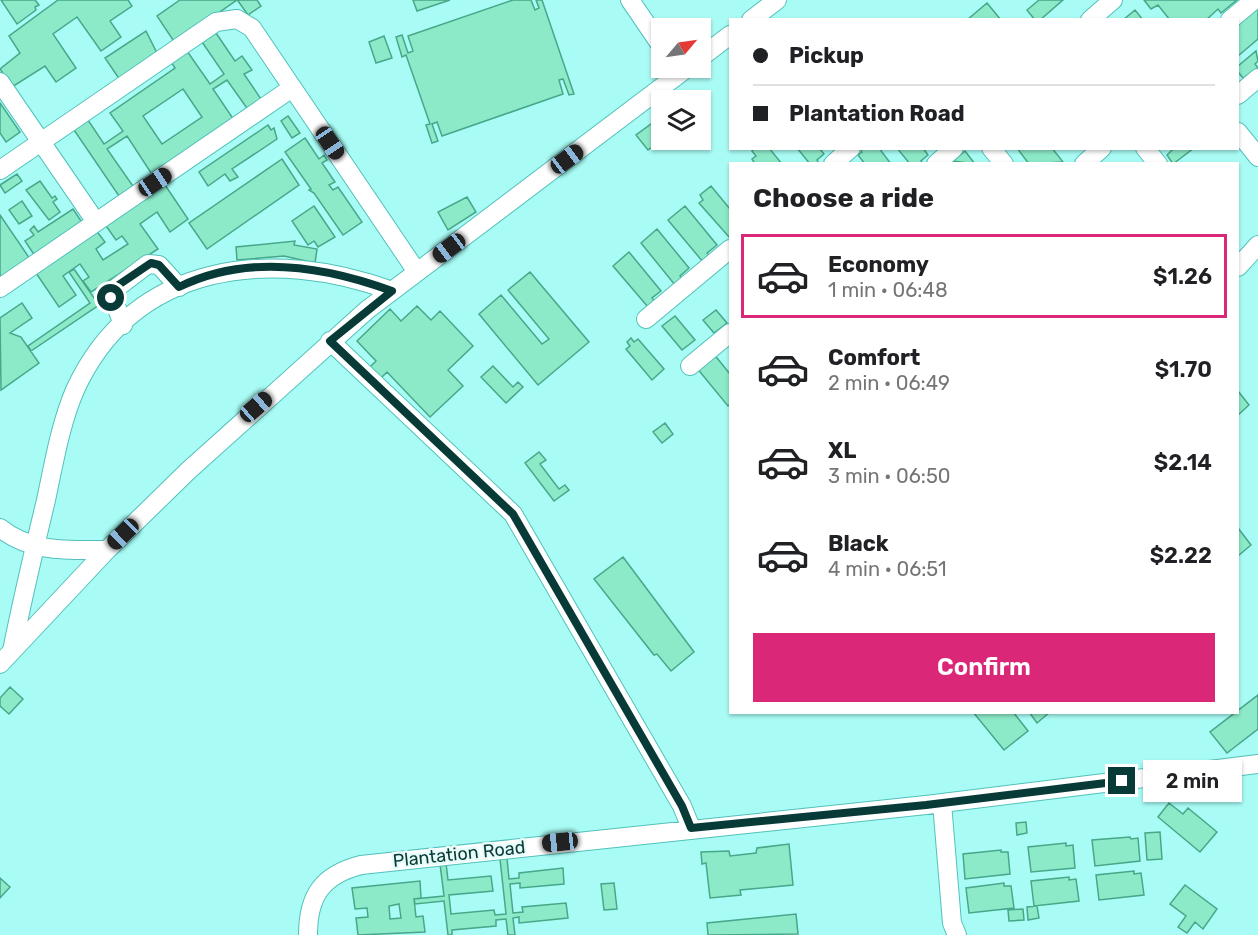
<!DOCTYPE html>
<html lang="en">
<head>
<meta charset="utf-8">
<style>
  :root { --surface:#fff; --page:#f6f6f6; --text:#202124; --muted:#757577; --line:#e0e0e0; --accent:#db2777 }
  body { margin:0; font-family:Rubik,sans-serif; background:var(--page); color:var(--text); height:100vh; display:flex; flex-direction:column; font-size:22px; white-space:nowrap }
  * { box-sizing:border-box; margin:0 }
  p { font-size:20px; color:var(--muted) }
  .icon { flex:none; width:33px; height:33px; fill:none; stroke:currentColor; stroke-width:2; stroke-linecap:round; stroke-linejoin:round }
  .map { position:relative; flex:1; overflow:hidden }
  .sheet { position:absolute; left:729px; top:162px; width:510px; height:552px; display:flex; flex-direction:column; background:var(--surface); border-radius:0px; box-shadow:0 2px 4px #0004 }
  .sheet>* { flex:none }
  .banner { position:absolute; left:729px; top:18px; width:510px; height:132px; border-radius:0px; box-shadow:0 2px 4px #0004; display:grid; align-content:center; height:132px; padding:0 24px; background:var(--surface) }
  .needle { width:39px; rotate:61deg }
  .fabs { position:absolute; left:651px; top:18px; display:grid; gap:12px }
  .fabs a { display:grid; place-items:center; width:60px; height:60px; border-radius:0px; background:var(--surface); box-shadow:0 2px 4px #0004; font-size:30px }
  .end { position:absolute; width:27px; height:27px; margin:-14px; border:8px solid #083b38; background:#fff; box-shadow:0 0 0 3px #fff }
  .from { border-radius:50% }
  .bubble { position:absolute; height:42px; border-radius:0px; background:var(--surface); box-shadow:0 2px 4px #0004; font-size:20px; font-weight:600; line-height:42px; text-align:center }
  .car { position:absolute; width:18px; height:36px; margin:-18px -9px; border-radius:8px; box-shadow:0 0 4px 2px #0007; background:linear-gradient(#222 24%,#8ab4d8 0 40%,#222 0 76%,#8ab4d8 0 86%,#222 0) }
  .banner b { display:flex; align-items:center; gap:21px; height:57px; font-size:22px }
  .banner b+b { border-top:2px solid var(--line) }
  .banner i { width:15px; height:15px; background:var(--text) }
  ul { padding:0; list-style:none }
  li { display:flex; align-items:center; gap:18px; height:84px; margin:0 12px 9px; padding:0 12px; border:3px solid transparent; border-radius:0px }
  li div { flex:1 }
  li b { display:block; font-size:22px }
  li em { font-style:normal; font-weight:600 }
  li.active { border-color:var(--accent) }
  li>.icon { width:54px; height:54px; stroke-width:1.5 }
  h2 { padding:0 24px; font-size:27px; line-height:72px }
  .action { display:flex; gap:12px; margin-top:auto; padding:12px 24px }
  .action a { flex:1; height:69px; border-radius:0px; background:var(--accent); color:#fff; font-size:24px; font-weight:600; line-height:69px; text-align:center }
  .map>svg:first-child { display:block }
  .building { fill:#8ceac9; stroke:#47a789; stroke-width:1.5; fill-rule:evenodd }
  .lines { fill:none; stroke-linecap:round; stroke-linejoin:round }
  .minor-casing { stroke:#51c1ba; stroke-width:20 }
  .minor { stroke:#fff; stroke-width:18 }
  .route { stroke:#083b38; stroke-width:8 }
  .labels { text-anchor:middle; dominant-baseline:central; stroke-width:5; stroke-linejoin:round; paint-order:stroke }
  .street-label { font-size:18px; fill:#083b38; stroke:#e8fcfa }
</style>
</head>
<body>
<div class="map">
<svg width="1258" height="935" viewBox="0 0 1258 935">
  <rect width="100%" height="100%" fill="#a9fcf5"/>
  <!-- building -->
  <path class="building" d="M1,0H35L39,5L35,7L36,10L17,24Z
    M58,0H128L132,6L110,21L121,37L101,51L77,17L53,34L76,68L56,82L45,66L12,87L0,69L20,53L9,36Z
    M180,0H237L175,43L157,16Z
    M240,0H257L261,6L248,15L238,1Z
    M413,0H450L417,11Z
    M513,0H531L535,10L539,8L536,0H542L574,94L569,95L563,79L559,80L563,94L442,136L437,122L432,124L438,141L432,143L426,125L430,124L406,55L402,57L396,37L402,35L408,53L413,51L408,36Z
    M1039,0H1063L1040,20H1035L1027,10Z
    M1144,0H1237L1221,13L1218,9L1206,20H1170L1158,5L1151,9Z
    M987,3L1001,20H967Z
    M1258,3V39L1238,56V20Z
    M1135,10L1143,20H1123Z
    M146,31L158,55L120,80L105,58Z
    M216,33L235,61L242,56L252,70L244,74L263,102L249,111L227,80L213,89L236,123L155,179L127,136L107,149L135,189L121,199L74,130L88,120L104,144L123,131L110,113L175,68L171,62L187,51L210,84L224,74L202,42ZM183,89L202,117L162,144L143,116Z
    M384,36L392,58L376,63L369,42Z
    M1256,51L1258,61L1255,64L1258,68L1243,78L1238,72V66Z
    M0,103L20,132L6,142L0,133Z
    M288,116L300,133L292,138L281,121Z
    M662,116V140L648,150L636,135Z
    M268,125L271,130L274,128L277,139L232,169L238,177L230,181L225,174L208,186L199,172Z
    M305,138L319,159L324,155L327,160L322,163L335,182L329,185L333,190L338,187L362,222L343,235L314,193L309,190L311,189L285,152Z
    M755,148H769L782,164H755L752,159L756,156L752,151Z
    M797,148H819L824,154L817,160L819,164H810Z
    M859,148H879L891,164H865L858,155L862,152Z
    M897,148H923L928,155L921,161L923,164H910Z
    M1017,148H1052L1063,162L1029,164Z
    M1174,148H1194L1173,164L1167,155Z
    M965,151L975,164L953,161Z
    M282,159L299,185L207,249L189,223Z
    M17,174L22,181L5,193L0,185Z
    M40,181L52,198L55,196L57,199L53,202L60,212L49,220L26,190Z
    M163,182L188,219L170,232L157,212L140,224L158,249L91,292L83,281L89,277L80,264L63,276L76,295L59,307L34,270L95,229L105,242L96,249L103,260L128,244L122,236L116,240L104,223Z
    M711,186L730,209V238L699,203L703,200L700,195Z
    M467,197L476,212L448,230L438,212Z
    M22,201L32,216L19,224L9,210Z
    M314,206L335,237L318,247L314,241L308,245L292,221Z
    M685,206L717,245L707,253L710,256L703,262L668,220Z
    M73,209L83,224L35,256L25,241L34,235L30,230L34,226L38,232Z
    M0,215L32,262L0,284Z
    M657,229L689,268L680,276L682,279L675,285L641,243Z
    M295,241L294,245L317,249L315,263L284,256L237,260L236,247Z
    M629,252L661,291L652,298L655,302L648,307L613,266Z
    M74,269L99,305L31,351L28,346L90,303L69,272Z
    M530,272L589,342L538,385L479,314L501,295L542,344L549,339L508,290Z
    M22,303L32,318L10,333L21,337L39,363L1,390L0,318Z
    M417,306L431,320L440,311L473,346L448,370L463,386L430,417L387,372L381,378L370,367L376,361L357,341L390,309L401,321Z
    M716,310L727,323L714,333L703,320Z
    M675,316L695,340L682,350L662,326Z
    M631,338L634,342L638,339L664,369L652,380L626,349L630,346L627,342Z
    M713,353L730,374V404L728,406L696,367Z
    M493,366L513,387L518,382L523,387L506,403L481,377Z
    M1238,391L1249,405L1238,415Z
    M665,423L673,434L662,443L653,432Z
    M539,452L546,460L540,464L559,489L565,485L569,490L554,501L525,463Z
    M1238,528L1251,545L1238,556Z
    M623,557L694,652L671,671L657,654L654,655L594,579Z
    M10,687L23,699L9,714L0,706V698Z
    M1258,695V729L1227,753L1210,732Z
    M973,712H1013L1028,731L1004,750Z
    M1029,712H1050L1037,723Z
    M1169,803L1183,814L1188,808L1217,832L1200,852L1158,817Z
    M1026,822L1027,833L1017,835L1016,823Z
    M1160,832L1162,859L1147,860L1145,833Z
    M1130,837L1131,839L1138,838L1140,861L1095,866L1092,840Z
    M1066,843V846L1073,845L1075,868L1031,872L1028,847Z
    M789,844L793,885L740,890L741,895L710,898L706,863L702,864L701,852L729,851L730,856L756,853L757,848Z
    M1001,850V852H1008L1010,874L965,879L963,854Z
    M507,858L509,879L519,878V873L563,868L564,884L520,888V883L510,884L513,913L523,912L522,907L566,903L568,918L519,923V917L513,918L515,935H508L506,919L496,920V926L452,930V935H448L444,901L415,904L414,899L444,896L440,864L446,863L448,880L491,876L493,891L449,895L451,914L494,910L495,915L506,914L500,859Z
    M1134,871V874L1141,873L1144,895L1099,900L1096,875Z
    M1069,877V880L1076,879L1079,901L1034,906L1031,881Z
    M0,878L10,887L0,898Z
    M420,881L421,898L414,899L416,917L423,916L425,932L358,935L356,918L368,917L367,908L355,909L352,888ZM399,904L401,918L390,919L389,906Z
    M614,883L617,909L604,910L601,884Z
    M1004,883V886H1011L1014,908L969,913L966,888Z
    M1185,885L1217,909L1203,929L1195,922L1187,933L1178,927L1186,916L1170,904Z
    M1037,906L1039,918L1028,920L1027,907Z
    M1023,909L1024,920L1009,921L1008,910Z
    M796,914L798,934L708,935L707,923Z"/>
  <g class="lines">
    <defs>
      <path id="minor" d="M630,0L662,47
        M751,20L777,0
        M1090,20L1113,0
        M1230,20L1254,0
        M700,58L730,35
        M0,82L96,222
        M1238,95L1258,78
        M1238,132L1258,157
        M991,148L1004,164
        M1145,148L1158,164
        M833,164L851,148
        M936,164L954,148
        M1084,164L1102,148
        M0,170L216,22L237,19L252,28L417,272
        M1238,267L1258,245
        M0,288L292,88
        M646,319L730,249
        M123,325L111,292L148,264L159,265L179,287
        M330,341L513,514L682,806L691,828
        M690,366L730,333
        M0,528C30,553 70,550 107,550
        M12,651C22,600 34,550 46,500C54,463 60,425 75,390C134,261 272,247 392,291
        M0,664L107,550L189,470L367,310L687,68
        M942,803L952,923L957,935
        M308,935C308,896 322,875 361,865L926,805L1258,764"/>
    </defs>
    <!-- minor casing -->
    <use href="#minor" class="minor-casing"/>
    <!-- minor -->
    <use href="#minor" class="minor"/>
  </g>
  <g class="lines">
    <!-- route -->
    <path class="route" d="M111,298L114,288L151,263L159,265L179,287C246,254 324,266 392,291L330,341L513,514L682,806L691,828L926,805L1122,781"/>
  </g>
  <g class="labels">
    <!-- street labels -->
    <g class="street-label">
      <text transform="translate(459 854) rotate(-6)">Plantation Road</text>
    </g>
  </g>
</svg>
<div class="fabs">
<a><svg class="needle" viewBox="-14 -14 28 28"><path d="M0-13l5 13h-10z" fill="#e53935"/><path d="M0 13l5-13h-10z" fill="#757577"/></svg></a>
<a><svg class="icon" aria-label="layers" viewBox="0 0 24 24"><path d="M12 4l9 5-9 5-9-5zM3 14l9 5 9-5"/></svg></a>
</div>
<i class="end from" style="left:111px;top:298px"></i>
<i class="end" style="left:1122px;top:781px"></i>
<div class="bubble" style="left:1143px;top:760px;width:99px">2 min</div>
<i class="car" style="left:330px;top:143px;rotate:146deg"></i>
<i class="car" style="left:567px;top:159px;rotate:53deg"></i>
<i class="car" style="left:155px;top:182px;rotate:56deg"></i>
<i class="car" style="left:449px;top:248px;rotate:233deg"></i>
<i class="car" style="left:256px;top:407px;rotate:49deg"></i>
<i class="car" style="left:123px;top:534px;rotate:226deg"></i>
<i class="car" style="left:560px;top:842px;rotate:264deg"></i>
<div class="banner">
<b><i class="from"></i>Pickup</b>
<b><i></i>Plantation Road</b>
</div>
<section class="sheet">
<h2>Choose a ride</h2>
<ul>
<li class="active"><svg class="icon" aria-label="car" viewBox="0 0 24 24"><path d="M5 17H2v-5l4-1 3-4h7l3 4 3 1v5h-3M9 17h6M6 11h13"/><circle cx="7" cy="17" r="2"/><circle cx="17" cy="17" r="2"/></svg><div><b>Economy</b><p>1 min · 06:48</p></div><em>$1.26</em></li>
<li><svg class="icon" aria-label="car" viewBox="0 0 24 24"><path d="M5 17H2v-5l4-1 3-4h7l3 4 3 1v5h-3M9 17h6M6 11h13"/><circle cx="7" cy="17" r="2"/><circle cx="17" cy="17" r="2"/></svg><div><b>Comfort</b><p>2 min · 06:49</p></div><em>$1.70</em></li>
<li><svg class="icon" aria-label="car" viewBox="0 0 24 24"><path d="M5 17H2v-5l4-1 3-4h7l3 4 3 1v5h-3M9 17h6M6 11h13"/><circle cx="7" cy="17" r="2"/><circle cx="17" cy="17" r="2"/></svg><div><b>XL</b><p>3 min · 06:50</p></div><em>$2.14</em></li>
<li><svg class="icon" aria-label="car" viewBox="0 0 24 24"><path d="M5 17H2v-5l4-1 3-4h7l3 4 3 1v5h-3M9 17h6M6 11h13"/><circle cx="7" cy="17" r="2"/><circle cx="17" cy="17" r="2"/></svg><div><b>Black</b><p>4 min · 06:51</p></div><em>$2.22</em></li>
</ul>
<div class="action"><a>Confirm</a></div>
</section>
</div>
</body>
</html>
